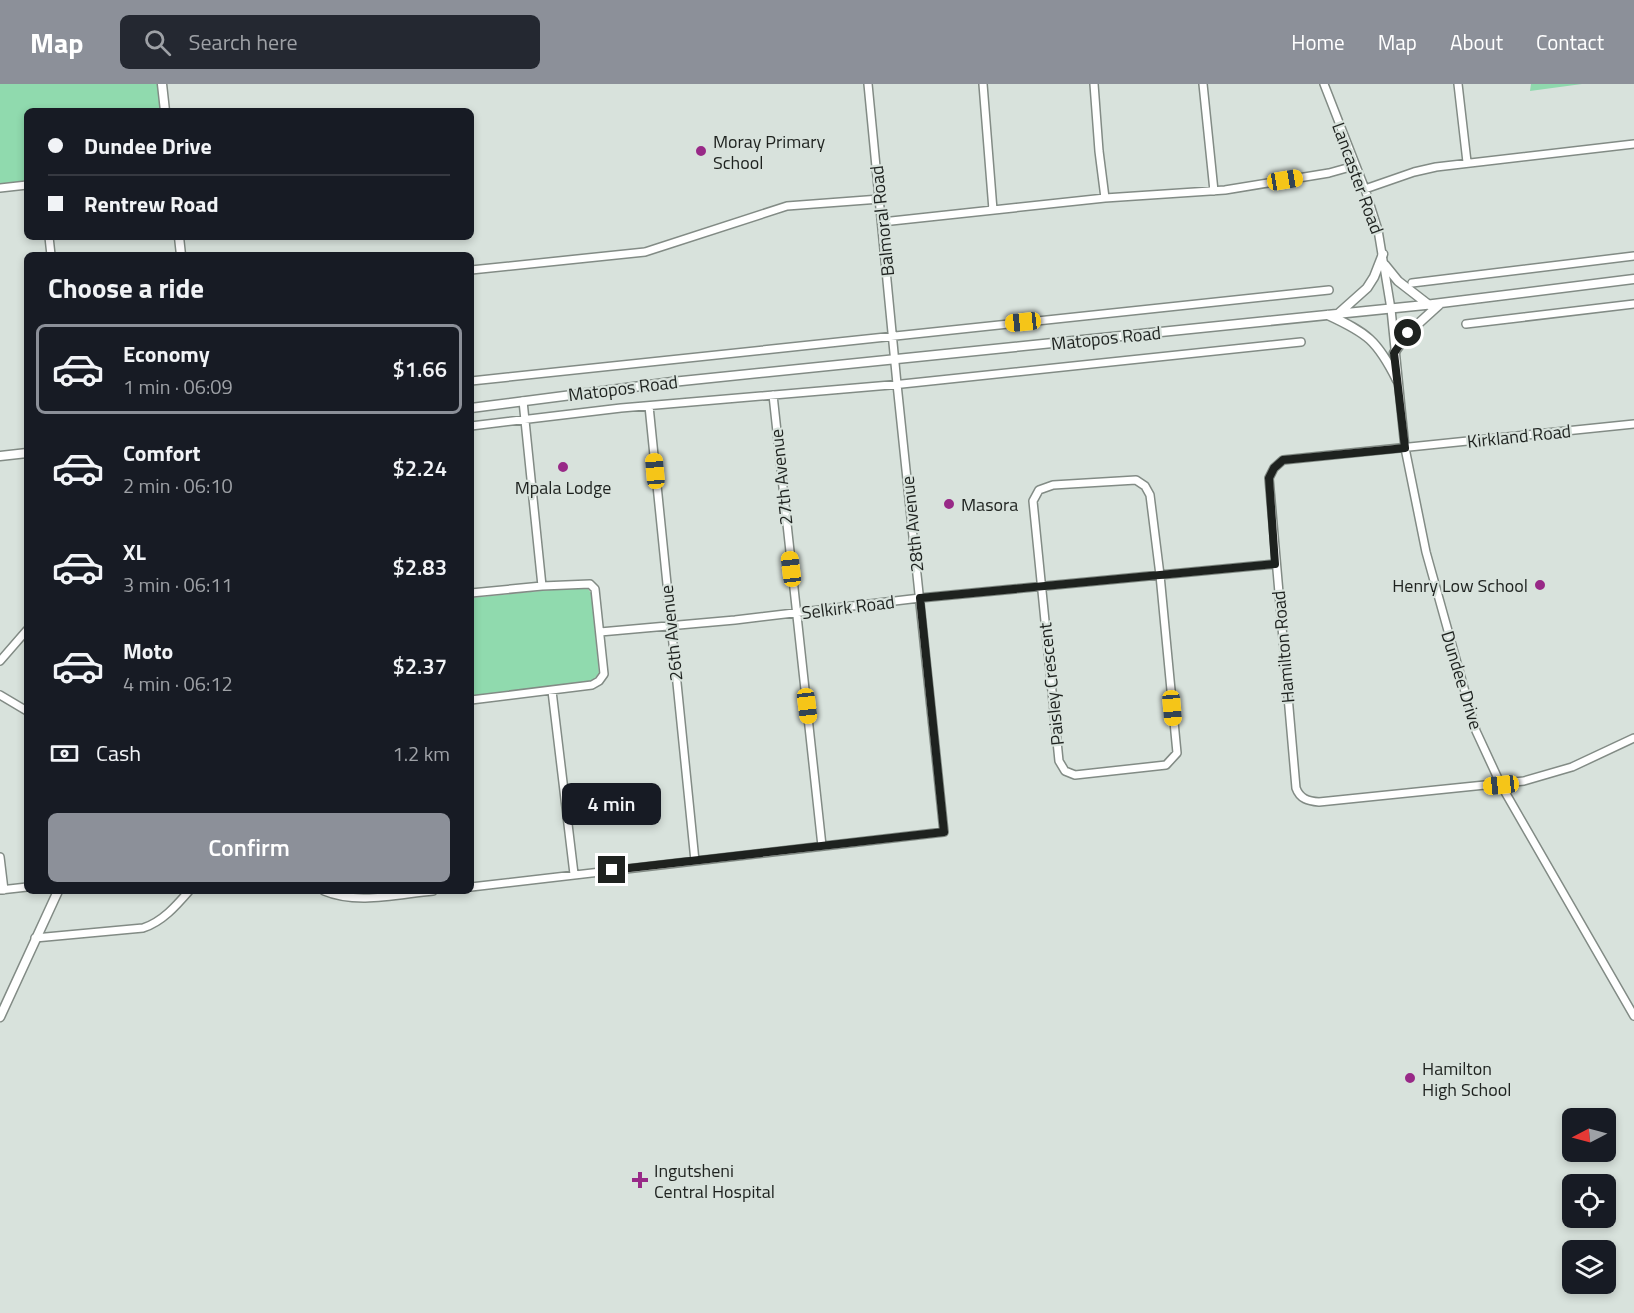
<!DOCTYPE html>
<html lang="en">
<head>
<meta charset="utf-8">
<style>
  :root { --surface:#171b24; --page:#242831; --text:#f1f3f6; --muted:#9ea1a6; --line:#363941; --accent:#8c9099 }
  body { margin:0; font-family:"Titillium Web",sans-serif; background:var(--page); color:var(--text); height:100vh; display:flex; flex-direction:column; font-size:22px; white-space:nowrap }
  * { box-sizing:border-box; margin:0 }
  p { font-size:20px; color:var(--muted) }
  .icon { flex:none; width:33px; height:33px; fill:none; stroke:currentColor; stroke-width:2; stroke-linecap:round; stroke-linejoin:round }
  .map { position:relative; flex:1; overflow:hidden }
  .panel { position:absolute; left:24px; top:168px; width:450px; height:642px; display:flex; flex-direction:column; background:var(--surface); border-radius:9px; box-shadow:0 3px 9px #0003 }
  .panel>* { flex:none }
  .top-card { position:absolute; left:24px; top:24px; width:450px; height:132px; border-radius:9px; box-shadow:0 3px 9px #0003; display:grid; align-content:center; height:132px; padding:0 24px; background:var(--surface) }
  .needle { width:39px; rotate:264deg }
  .controls { position:absolute; left:1562px; top:1024px; display:grid; gap:12px }
  .controls a { display:grid; place-items:center; width:54px; height:54px; border-radius:9px; background:var(--surface); box-shadow:0 3px 9px #0003; font-size:30px }
  .end { position:absolute; width:27px; height:27px; margin:-14px; border:8px solid #1e221f; background:#fff; box-shadow:0 0 0 3px #fff }
  .from { border-radius:50% }
  .bubble { position:absolute; height:42px; border-radius:9px; background:var(--surface); box-shadow:0 3px 9px #0003; font-size:20px; font-weight:600; line-height:42px; text-align:center }
  .car { position:absolute; width:18px; height:36px; margin:-18px -9px; border-radius:8px; box-shadow:0 0 4px 2px #0007; background:linear-gradient(#f5c518 24%,#345 0 40%,#f5c518 0 76%,#345 0 86%,#f5c518 0) }
  .top-card b { display:flex; align-items:center; gap:21px; height:57px; font-size:22px }
  .top-card b+b { border-top:2px solid var(--line) }
  .top-card i { width:15px; height:15px; background:var(--text) }
  ul { padding:0; list-style:none }
  li { display:flex; align-items:center; gap:18px; height:90px; margin:0 12px 9px; padding:0 12px; border:3px solid transparent; border-radius:9px }
  li div { flex:1 }
  li b { display:block; font-size:22px }
  li em { font-style:normal; font-weight:600 }
  li.selected { border-color:var(--accent) }
  li>.icon { width:54px; height:54px; stroke-width:1.5 }
  h2 { padding:0 24px; font-size:27px; line-height:72px }
  .pay { display:flex; align-items:center; gap:15px; height:66px; padding:0 24px; font-size:22px }
  .pay p { margin-inline-start:auto }
  .cta { display:flex; gap:12px; margin-top:auto; padding:12px 24px }
  .cta a { flex:1; height:69px; border-radius:9px; background:var(--accent); color:#fff; font-size:24px; font-weight:600; line-height:69px; text-align:center }
  header { display:flex; align-items:center; gap:36px; box-sizing:border-box; height:84px; padding:0 30px; background:var(--accent); color:#fff }
  header strong { font-size:28px }
  nav { display:flex; gap:33px; margin-inline-start:auto; font-size:21px }
  .search { width:420px; height:54px; background:var(--page); display:flex; align-items:center; gap:15px; box-sizing:border-box; padding:0 21px; border-radius:9px; color:var(--muted); font-size:22px }
  .map>svg:first-child { display:block }
  .green { fill:#90daae }
  .lines { fill:none; stroke-linecap:round; stroke-linejoin:round }
  .minor-casing { stroke:#828b85; stroke-width:10 }
  .major-casing { stroke:#828b85; stroke-width:11 }
  .minor { stroke:#fff; stroke-width:7 }
  .major { stroke:#fff; stroke-width:8 }
  .route { stroke:#1e221f; stroke-width:8 }
  .poi-dot { fill:#982987; stroke:#d8e2dc; stroke-width:2 }
  .labels { text-anchor:middle; dominant-baseline:central; stroke-width:4.5; stroke-linejoin:round; paint-order:stroke }
  .poi-label { font-size:18px; fill:#1e221f; stroke:#d8e2dc; text-anchor:start }
  .street-label { font-size:18px; fill:#1e221f; stroke:#d8e2dc }
</style>
</head>
<body>
<header>
<strong>Map</strong>
<div class="search"><svg class="icon" aria-label="search" viewBox="0 0 24 24"><circle cx="10" cy="10" r="6"/><path d="M15 15l6 6"/></svg>Search here</div>
<nav><a>Home</a><a>Map</a><a>About</a><a>Contact</a></nav>
</header>
<div class="map">
<svg width="1634" height="1229" viewBox="0 0 1634 1229">
  <rect width="100%" height="100%" fill="#d8e2dc"/>
  <!-- green -->
  <path class="green" d="M0,0H159L161,27H27V98L0,101Z
    M1531,0H1582L1530,7Z
    M580,503L588,505L591,509L599,589L591,599L471,612V514Z"/>
  <g class="lines">
    <defs>
      <path id="minor" d="M983,0L993,126
        M1094,0L1099,67L1105,114
        M1203,0L1214,107
        M1324,0L1365,105L1378,146L1391,225L1405,364L1426,468L1476,647L1501,701L1634,932
        M1458,0L1467,78
        M0,104L27,101
        M1365,105L1414,88L1436,83L1634,60
        M882,138L1105,114L1225,106L1329,89L1354,82
        M49,153L51,171
        M471,186L645,168L787,122L880,115
        M1412,199L1634,172
        M1466,240L1634,220
        M471,297L1329,206
        M773,311L822,762
        M523,317L542,502
        M649,322L695,777
        M1634,340L1283,376L1274,384L1269,394L1296,704C1300,715 1308,717 1319,718L1524,697L1572,683L1634,654
        M471,342L621,324L902,300L1301,258
        M1136,396L1145,402L1150,411L1160,491L1177,669L1166,681L1075,691L1065,687L1059,677L1033,417L1039,406L1053,401Z
        M471,509L542,502L590,500L595,505L604,590L599,597L592,601L471,616
        M600,548L735,536L920,514L1275,480
        M0,577L27,546
        M552,607L574,790
        M0,611L27,627
        M0,773L4,806
        M471,803L944,748L897,300L868,0
        M0,806L27,803
        M324,807C357,821 399,810 433,807
        M35,854L143,844C162,838 176,822 189,807"/>
      <path id="major" d="M162,0L165,27
        M179,153L181,171
        M1385,181L1398,197L1429,221
        M1339,229L1367,204L1374,193L1383,170
        M1328,231C1367,249 1377,256 1397,296
        M1394,269L1408,249L1440,220
        M471,324L672,298L1425,221L1634,195
        M0,372L27,369
        M0,933L58,807"/>
    </defs>
    <!-- minor casing -->
    <use href="#minor" class="minor-casing"/>
    <!-- major casing -->
    <use href="#major" class="major-casing"/>
    <!-- minor -->
    <use href="#minor" class="minor"/>
    <!-- major -->
    <use href="#major" class="major"/>
  </g>
  <g class="lines">
    <!-- route -->
    <path class="route" d="M612,786L944,748L920,514L1275,480L1269,394L1274,384L1283,376L1405,364L1394,269L1408,249"/>
  </g>
  <!-- markers -->
  <g class="poi-dot">
    <circle cx="701" cy="67" r="6"/>
    <circle cx="563" cy="383" r="6"/>
    <circle cx="949" cy="420" r="6"/>
    <circle cx="1540" cy="501" r="6"/>
    <circle cx="1410" cy="994" r="6"/>
    <path d="M637 1087h6v6h6v6h-6v6h-6v-6h-6v-6h6z"/>
  </g>
  <g class="labels">
    <!-- poi labels -->
    <g class="poi-label">
      <text x="713" y="57">Moray Primary<tspan x="713" dy="21">School</tspan></text>
      <text x="563" y="403" text-anchor="middle">Mpala Lodge</text>
      <text x="961" y="420">Masora</text>
      <text x="1528" y="501" text-anchor="end">Henry Low School</text>
      <text x="1422" y="984">Hamilton<tspan x="1422" dy="21">High School</tspan></text>
      <text x="654" y="1086">Ingutsheni<tspan x="654" dy="21">Central Hospital</tspan></text>
    </g>
    <!-- street labels -->
    <g class="street-label">
      <text transform="translate(1358 94) rotate(70)">Lancaster Road</text>
      <text transform="translate(882 137) rotate(-96)">Balmoral Road</text>
      <text transform="translate(1106 254) rotate(-6)">Matopos Road</text>
      <text transform="translate(623 304) rotate(-7)">Matopos Road</text>
      <text transform="translate(1519 352) rotate(-6)">Kirkland Road</text>
      <text transform="translate(781 393) rotate(-96)">27th Avenue</text>
      <text transform="translate(912 440) rotate(-96)">28th Avenue</text>
      <text transform="translate(848 523) rotate(-7)">Selkirk Road</text>
      <text transform="translate(671 549) rotate(-96)">26th Avenue</text>
      <text transform="translate(1283 563) rotate(-95)">Hamilton Road</text>
      <text transform="translate(1462 596) rotate(73)">Dundee Drive</text>
      <text transform="translate(1051 600) rotate(-96)">Paisley Crescent</text>
    </g>
  </g>
</svg>
<div class="controls">
<a><svg class="needle" viewBox="-14 -14 28 28"><path d="M0-13l5 13h-10z" fill="#e53935"/><path d="M0 13l5-13h-10z" fill="#9ea1a6"/></svg></a>
<a><svg class="icon" aria-label="locate" viewBox="0 0 24 24"><circle cx="12" cy="12" r="6"/><path d="M12 2v4M12 18v4M2 12h4M18 12h4"/></svg></a>
<a><svg class="icon" aria-label="layers" viewBox="0 0 24 24"><path d="M12 4l9 5-9 5-9-5zM3 14l9 5 9-5"/></svg></a>
</div>
<i class="end from" style="left:1408px;top:249px"></i>
<i class="end" style="left:612px;top:786px"></i>
<div class="bubble" style="left:562px;top:699px;width:99px">4 min</div>
<i class="car" style="left:1285px;top:96px;rotate:81deg"></i>
<i class="car" style="left:1023px;top:238px;rotate:264deg"></i>
<i class="car" style="left:655px;top:387px;rotate:355deg"></i>
<i class="car" style="left:791px;top:485px;rotate:353deg"></i>
<i class="car" style="left:807px;top:622px;rotate:173deg"></i>
<i class="car" style="left:1172px;top:624px;rotate:175deg"></i>
<i class="car" style="left:1501px;top:701px;rotate:264deg"></i>
<div class="top-card">
<b><i class="from"></i>Dundee Drive</b>
<b><i></i>Rentrew Road</b>
</div>
<section class="panel">
<h2>Choose a ride</h2>
<ul>
<li class="selected"><svg class="icon" aria-label="car" viewBox="0 0 24 24"><path d="M5 17H2v-5l4-1 3-4h7l3 4 3 1v5h-3M9 17h6M6 11h13"/><circle cx="7" cy="17" r="2"/><circle cx="17" cy="17" r="2"/></svg><div><b>Economy</b><p>1 min · 06:09</p></div><em>$1.66</em></li>
<li><svg class="icon" aria-label="car" viewBox="0 0 24 24"><path d="M5 17H2v-5l4-1 3-4h7l3 4 3 1v5h-3M9 17h6M6 11h13"/><circle cx="7" cy="17" r="2"/><circle cx="17" cy="17" r="2"/></svg><div><b>Comfort</b><p>2 min · 06:10</p></div><em>$2.24</em></li>
<li><svg class="icon" aria-label="car" viewBox="0 0 24 24"><path d="M5 17H2v-5l4-1 3-4h7l3 4 3 1v5h-3M9 17h6M6 11h13"/><circle cx="7" cy="17" r="2"/><circle cx="17" cy="17" r="2"/></svg><div><b>XL</b><p>3 min · 06:11</p></div><em>$2.83</em></li>
<li><svg class="icon" aria-label="car" viewBox="0 0 24 24"><path d="M5 17H2v-5l4-1 3-4h7l3 4 3 1v5h-3M9 17h6M6 11h13"/><circle cx="7" cy="17" r="2"/><circle cx="17" cy="17" r="2"/></svg><div><b>Moto</b><p>4 min · 06:12</p></div><em>$2.37</em></li>
</ul>
<div class="pay"><svg class="icon" aria-label="cash" viewBox="0 0 24 24"><path d="M3 7h18v10H3z"/><circle cx="12" cy="12" r="2"/></svg>Cash<p>1.2 km</p></div>
<div class="cta"><a>Confirm</a></div>
</section>
</div>
</body>
</html>
